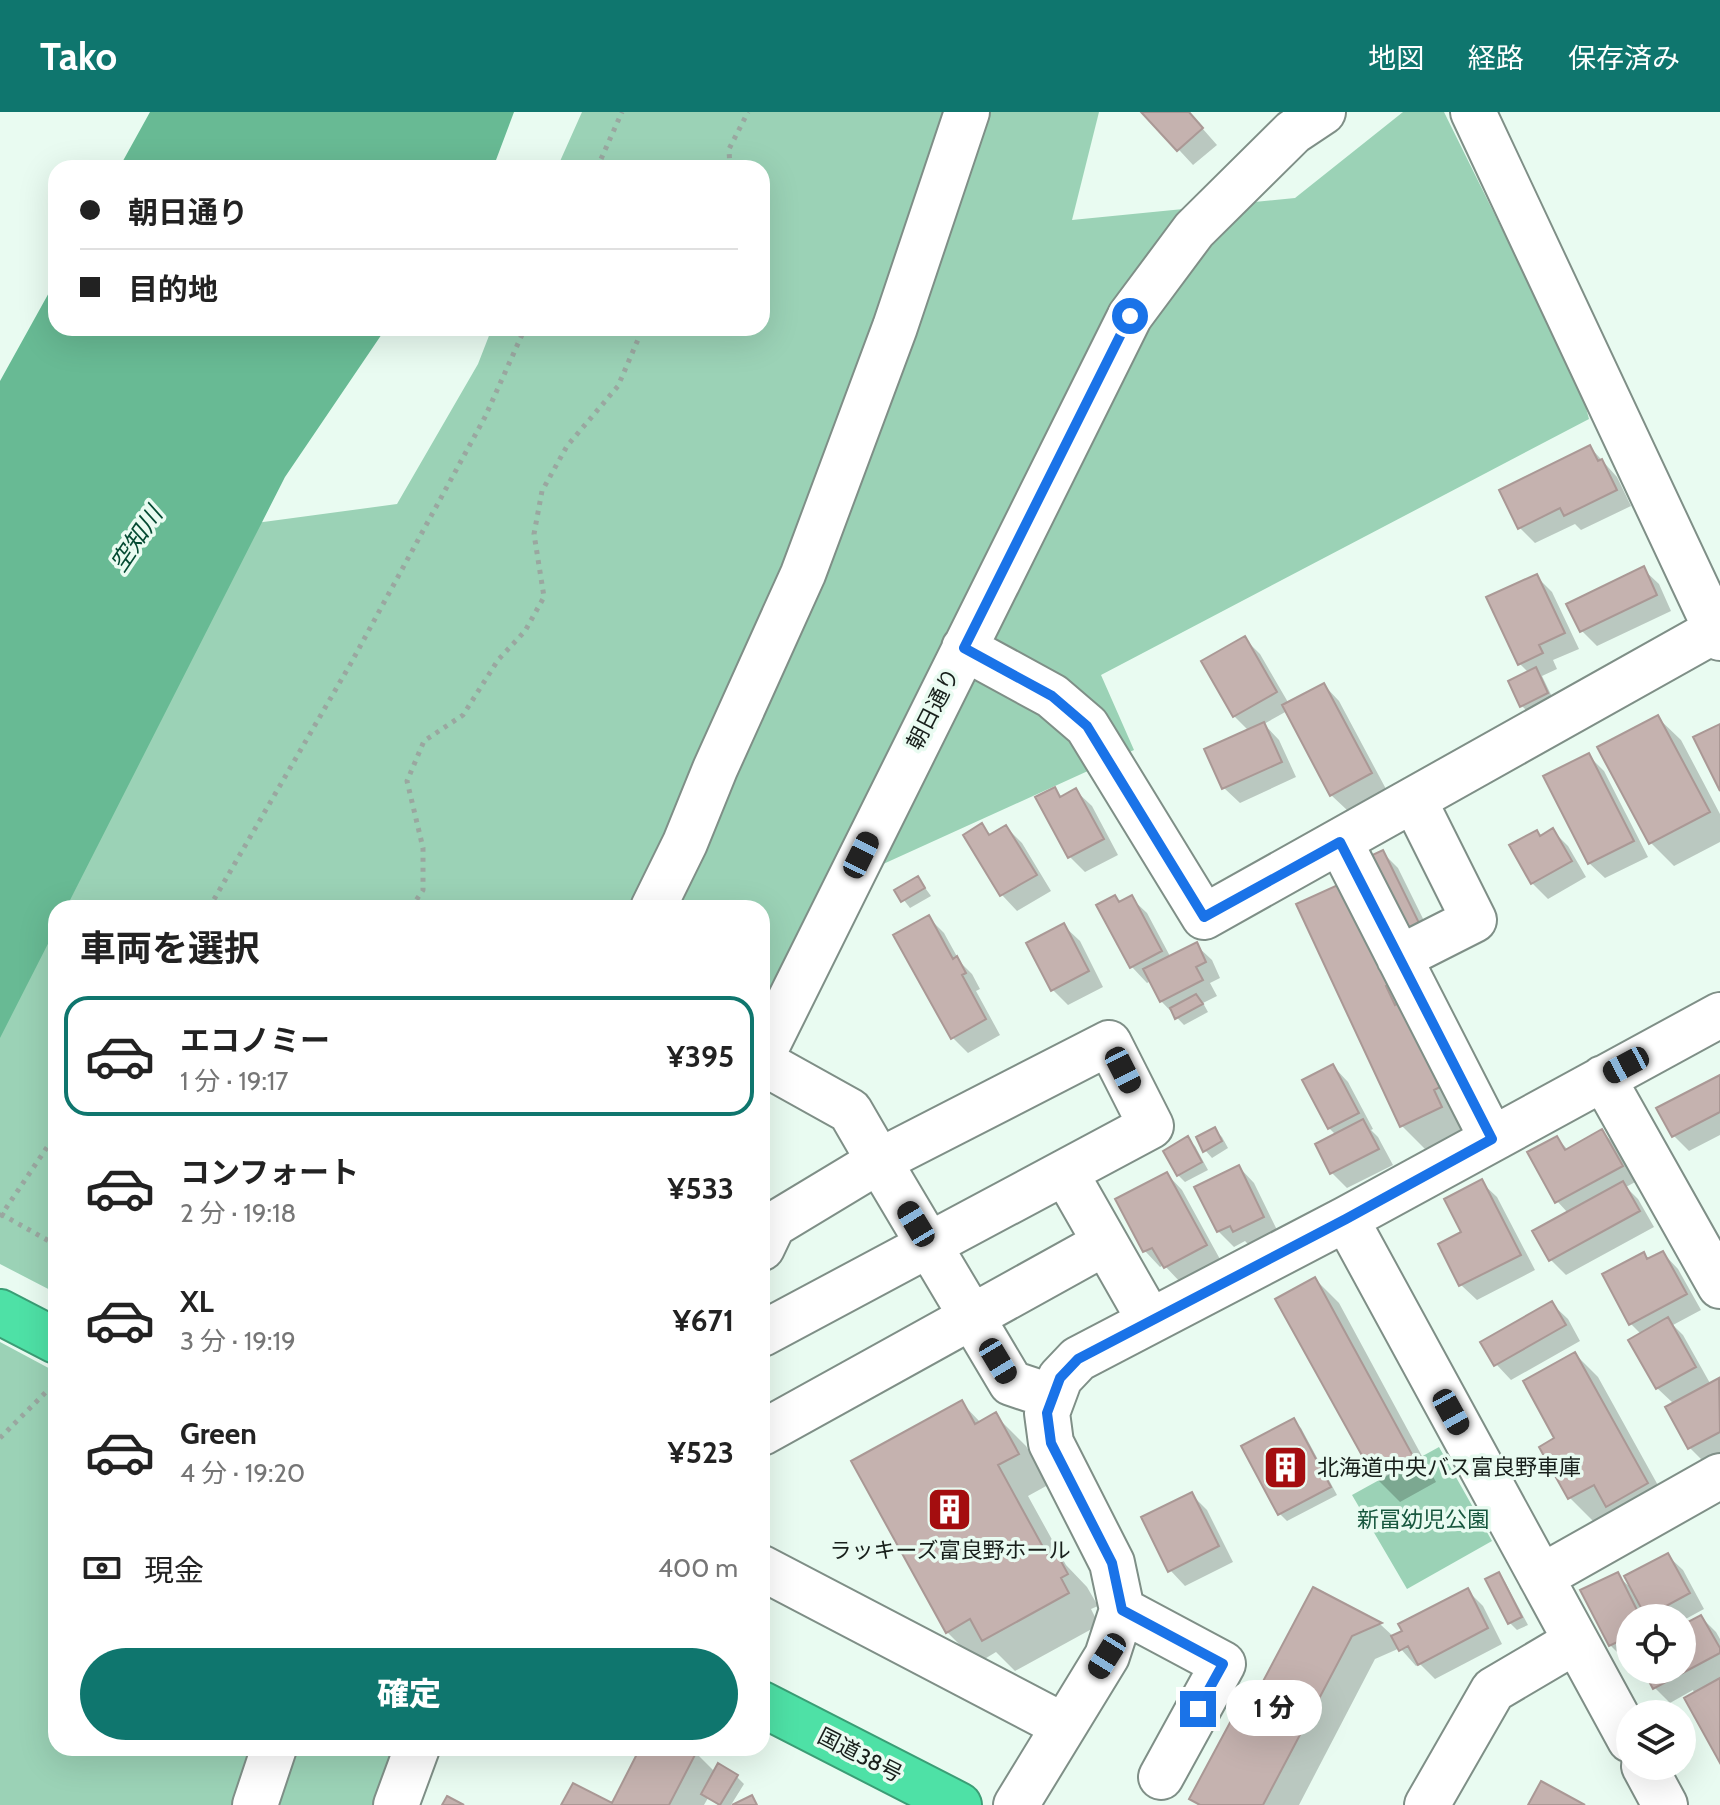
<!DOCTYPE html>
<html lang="ja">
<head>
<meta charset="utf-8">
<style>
  :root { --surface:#fff; --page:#f2f2f2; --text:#222; --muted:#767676; --line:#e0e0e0; --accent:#0f766e }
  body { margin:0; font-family:Cabin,"Noto Sans JP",sans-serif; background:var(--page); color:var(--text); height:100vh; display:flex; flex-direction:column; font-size:30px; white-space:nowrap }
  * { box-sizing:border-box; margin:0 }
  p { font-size:26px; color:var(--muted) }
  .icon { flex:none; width:44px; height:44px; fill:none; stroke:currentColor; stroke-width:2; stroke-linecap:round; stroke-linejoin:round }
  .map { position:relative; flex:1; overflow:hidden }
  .drawer { position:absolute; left:48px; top:788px; width:722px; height:856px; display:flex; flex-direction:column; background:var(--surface); border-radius:24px; box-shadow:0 8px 32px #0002 }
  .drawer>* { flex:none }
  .hud { position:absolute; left:48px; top:48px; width:722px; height:176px; border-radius:24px; box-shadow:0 8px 32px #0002; display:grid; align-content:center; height:176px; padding:0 32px; background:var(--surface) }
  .tools { position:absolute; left:1616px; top:1492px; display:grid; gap:16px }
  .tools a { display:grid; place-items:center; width:80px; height:80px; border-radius:50%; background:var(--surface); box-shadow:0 8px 32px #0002; font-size:40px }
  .end { position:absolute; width:36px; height:36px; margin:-18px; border:10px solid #1a73e8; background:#fff; box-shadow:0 0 0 4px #fff }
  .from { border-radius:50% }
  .bubble { position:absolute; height:56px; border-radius:28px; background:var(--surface); box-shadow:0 8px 32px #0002; font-size:26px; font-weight:800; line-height:56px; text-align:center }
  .car { position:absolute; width:24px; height:48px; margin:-24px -12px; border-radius:10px; box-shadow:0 0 6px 2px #0007; background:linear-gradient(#222 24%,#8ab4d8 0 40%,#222 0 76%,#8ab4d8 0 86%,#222 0) }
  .hud b { display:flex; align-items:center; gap:28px; height:76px; font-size:30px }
  .hud b+b { border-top:2px solid var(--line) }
  .hud i { width:20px; height:20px; background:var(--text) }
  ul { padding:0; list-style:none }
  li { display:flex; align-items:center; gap:24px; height:120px; margin:0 16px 12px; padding:0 16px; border:4px solid transparent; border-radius:24px }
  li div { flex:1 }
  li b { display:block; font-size:30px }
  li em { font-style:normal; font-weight:800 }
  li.current { border-color:var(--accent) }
  li>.icon { width:72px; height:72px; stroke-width:1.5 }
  h2 { padding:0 32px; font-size:36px; line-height:96px }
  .pay { display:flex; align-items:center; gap:20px; height:88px; padding:0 32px; font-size:30px }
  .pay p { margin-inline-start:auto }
  .cta { display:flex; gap:16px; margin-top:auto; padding:16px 32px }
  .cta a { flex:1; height:92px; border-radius:48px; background:var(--accent); color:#fff; font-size:32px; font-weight:800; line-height:92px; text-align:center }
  header { display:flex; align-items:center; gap:48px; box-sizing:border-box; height:112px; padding:0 40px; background:var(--accent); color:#fff }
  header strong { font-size:38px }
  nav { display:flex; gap:44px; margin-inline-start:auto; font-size:28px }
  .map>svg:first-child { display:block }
  .green { fill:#9bd2b6 }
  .water { fill:#68ba94 }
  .shadow { fill:#0003 }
  .building { fill:#c5b2af; stroke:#aa9895; stroke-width:2 }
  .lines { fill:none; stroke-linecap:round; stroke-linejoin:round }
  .minor-casing { stroke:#7f8f87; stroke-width:48 }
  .highway-casing { stroke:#3b9d75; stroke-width:48 }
  .path { stroke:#9aa7a0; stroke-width:5; stroke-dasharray:4 6; stroke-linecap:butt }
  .minor { stroke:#fff; stroke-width:44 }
  .highway { stroke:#4ee1a6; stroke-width:44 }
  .route { stroke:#1a73e8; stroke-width:10 }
  .labels { text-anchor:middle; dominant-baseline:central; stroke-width:7; stroke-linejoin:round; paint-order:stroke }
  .street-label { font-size:22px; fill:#181f1b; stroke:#e9fbf1 }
  .poi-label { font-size:22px; fill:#181f1b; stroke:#e9fbf1; text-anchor:start }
  .park-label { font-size:22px; fill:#18583f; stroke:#e9fbf1 }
  .water-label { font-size:24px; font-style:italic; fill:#054b33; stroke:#e9fbf1 }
</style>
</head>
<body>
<header>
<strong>Tako</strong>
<nav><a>地図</a><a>経路</a><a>保存済み</a></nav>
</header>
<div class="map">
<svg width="1720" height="1693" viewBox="0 0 1720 1693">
  <rect width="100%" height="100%" fill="#e9fbf1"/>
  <!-- green -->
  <path class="green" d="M582,0H1099L1072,108L1295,86L1403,0H1444L1581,277L1589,307L1101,563L1134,638L848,768L762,944V796H56V1181L0,1152V884L242,413L397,392L478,252L492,216H762V56H557Z
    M0,1230L56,1260V1636H417L396,1693H0Z
    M1439,1335L1492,1429L1407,1477L1352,1383Z"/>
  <!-- water -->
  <path class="water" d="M150,0H514L493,56H119Z
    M56,168V216H386L285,365L66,796H56V816L0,926V269Z"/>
  <!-- shadow -->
  <path class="shadow" d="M1144,0H1188L1217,33L1193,53Z
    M1590,335L1617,365L1631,394L1581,418L1575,412L1535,431L1520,416Z
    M1643,457L1659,472L1671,499L1597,534L1582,519Z
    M1536,464L1552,480L1579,537L1553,548L1557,557L1542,564L1554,589L1529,601L1522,594L1529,561L1520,552Z
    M1245,527L1260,542L1289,592L1324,573L1339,589L1386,677L1347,698L1331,683L1287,599L1264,612L1279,628L1296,665L1240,691L1224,676L1249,619L1234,604Z
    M1657,605L1681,628L1720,702V730L1674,754L1651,731Z
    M1588,643L1604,659L1648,745L1605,766L1589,751Z
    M1054,678L1063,686L1076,679L1092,694L1118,743L1085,760L1070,745Z
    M982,714L992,724L1006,715L1022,731L1051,779L1017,799L1002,783L966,724Z
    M1553,719L1568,734L1586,765L1548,787L1532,771L1536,720L1542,725Z
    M1382,740L1398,756L1434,829L1420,836Z
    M918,766L931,784L910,796L897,779Z
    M1339,774L1464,1019L1425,1037L1402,1014Z
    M1114,785L1121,792L1131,786L1147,801L1171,846L1196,833L1212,848L1220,866L1210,871L1217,884L1203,891L1208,900L1184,913L1161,889L1151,869L1147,871L1132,855L1098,794Z
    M928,805L944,821L960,850L972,862L980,877L976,879L1000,923L968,941L953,926Z
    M1064,814L1080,829L1103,875L1068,893L1053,878Z
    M1333,954L1348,970L1373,1017L1371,1018L1378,1025L1393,1053L1347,1076L1332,1061L1336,1023L1329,1016Z
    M1720,965V1023L1689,1039L1673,1023Z
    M1214,1017L1222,1025L1228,1036L1212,1046L1205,1038Z
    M1602,1019L1617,1035L1637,1069L1626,1075L1638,1087L1654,1115L1566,1163L1551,1148L1568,1101L1557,1089V1026L1568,1038Z
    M1187,1027L1195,1034L1208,1058L1185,1070L1178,1063Z
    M1239,1055L1254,1071L1278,1120L1250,1134L1245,1129L1234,1135L1218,1119Z
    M1167,1062L1182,1078L1221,1149L1181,1171L1164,1153L1160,1155L1145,1139L1118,1088Z
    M1481,1070L1497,1085L1535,1158L1477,1188L1461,1173L1441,1133L1464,1121Z
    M1663,1141L1678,1157L1701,1198L1673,1213L1683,1223L1711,1273L1719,1269L1720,1270V1343L1705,1351L1690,1336L1674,1292L1657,1276L1642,1223L1631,1212L1643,1142L1649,1148Z
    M1315,1167L1339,1191L1436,1370L1400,1390L1376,1366Z
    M1552,1192L1568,1207L1580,1229L1511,1268L1496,1252Z
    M1575,1242L1598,1265L1670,1395L1631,1417L1612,1399L1593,1409L1570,1386L1557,1327Z
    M962,1291L981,1311L995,1303L1026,1334L1048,1373L1028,1384L1066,1453L1087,1475L1098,1494L1091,1497L1099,1513L1015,1559L996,1540L978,1551L947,1520Z
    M1293,1309L1301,1316L1337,1383L1287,1409L1280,1402L1244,1335Z
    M1191,1382L1207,1398L1233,1450L1185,1474L1170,1458Z
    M1667,1443L1683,1458L1704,1497L1682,1509V1506H1650L1646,1502L1647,1506H1630V1547L1626,1549L1610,1533L1617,1463L1632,1477Z
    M1498,1462L1505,1470L1528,1513L1517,1518L1510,1511Z
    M1314,1477L1381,1513L1394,1525L1467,1478L1483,1494L1502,1532L1435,1567L1420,1552L1416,1554L1400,1536L1375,1547L1299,1693H1198L1192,1687L1251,1597Z
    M1701,1505L1716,1520L1720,1527V1646L1693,1578L1670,1591L1654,1575L1645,1558H1682V1515Z
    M643,1636H687L696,1641L715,1660L737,1665L744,1672L731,1693H718L708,1686L704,1693H614Z"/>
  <!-- building -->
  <path class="building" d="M1141,0H1189L1203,16L1177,39Z
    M1590,333L1598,349L1602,347L1617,378L1564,404L1560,396L1518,417L1499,378Z
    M1644,454L1657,483L1580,520L1566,492Z
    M1537,462L1565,521L1539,533L1543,541L1518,553L1486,485Z
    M1245,524L1277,580L1233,605L1201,549Z
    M1536,555L1548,581L1520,595L1508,569Z
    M1324,571L1372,661L1330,684L1282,593Z
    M1658,603L1710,700L1649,732L1597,635Z
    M1264,610L1282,650L1222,677L1204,637Z
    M1720,612V679L1693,625Z
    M1589,641L1634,729L1588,752L1543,664Z
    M1055,675L1060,685L1076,676L1104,727L1068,746L1035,685Z
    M982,711L989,723L1006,713L1037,763L1000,784L963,723Z
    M1553,716L1572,749L1531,772L1509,733L1537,718L1540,724Z
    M1383,738L1420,813L1403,821L1366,746Z
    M918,764L925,776L901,790L894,778Z
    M1340,772L1394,870L1386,874L1395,893L1402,889L1442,974L1434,978L1442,995L1400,1015L1296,792Z
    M1115,783L1119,790L1132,783L1162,839L1130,856L1096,793Z
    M929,803L953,847L957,844L966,861L962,863L986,907L951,927L893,823Z
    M1064,811L1089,859L1051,879L1026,831Z
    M1197,830L1206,850L1196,855L1203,868L1160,890L1143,857Z
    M1196,882L1203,892L1175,907L1170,896Z
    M1333,952L1359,1001L1328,1017L1302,968Z
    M1720,963V1000L1672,1025L1656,996Z
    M1363,1007L1379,1037L1330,1062L1315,1032Z
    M1215,1015L1222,1029L1203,1040L1196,1025Z
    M1602,1017L1623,1054L1555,1091L1527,1040L1557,1024L1565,1038Z
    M1188,1024L1202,1050L1177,1064L1163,1039Z
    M1239,1053L1264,1105L1233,1120L1230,1114L1217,1120L1194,1075Z
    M1167,1060L1207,1133L1164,1156L1152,1136L1143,1140L1115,1087Z
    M1482,1067L1521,1143L1459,1174L1438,1132L1461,1120L1444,1087Z
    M1623,1069L1640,1099L1549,1149L1532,1119Z
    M1663,1139L1687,1182L1629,1213L1602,1162L1644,1140L1647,1147Z
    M1315,1165L1414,1346L1375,1367L1275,1187Z
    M1552,1189L1566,1213L1494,1254L1480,1230Z
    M1668,1205L1696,1255L1656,1277L1628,1228Z
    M1575,1240L1648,1371L1606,1395L1594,1373L1568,1387L1539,1335L1554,1326L1523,1269Z
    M1719,1266L1720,1320L1688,1337L1665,1295Z
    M962,1288L975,1312L996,1300L1019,1342L998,1353L1049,1446L1057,1442L1068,1462L1061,1466L1069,1481L982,1529L970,1507L946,1521L851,1349Z
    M1294,1306L1331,1375L1278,1403L1241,1334Z
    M1192,1380L1219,1434L1168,1460L1141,1405Z
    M1668,1441L1690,1481L1646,1505L1624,1464Z
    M1499,1460L1522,1505L1508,1512L1485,1467Z
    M1618,1460L1641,1506H1630V1524L1609,1534L1580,1478Z
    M1313,1475L1382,1511L1352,1524L1263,1693H1200L1189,1687L1241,1590L1250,1594Z
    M1468,1476L1488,1516L1418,1553L1408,1534L1399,1539L1391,1524L1402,1519L1398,1512Z
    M1701,1503L1720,1536V1541L1653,1577L1643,1558H1682V1513Z
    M1720,1566V1651L1684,1586Z
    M640,1636H691L697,1639L669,1693H561L573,1671L612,1691Z
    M718,1651L738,1663L720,1693L701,1682Z
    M1541,1669L1585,1693H1528Z
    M752,1683L757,1693H732Z
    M447,1684L464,1693H442Z"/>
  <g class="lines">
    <defs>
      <path id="minor" d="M1473,0L1720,526
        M964,536L1052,584L1087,614L1204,805L1716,518
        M1340,730L1492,1027
        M653,796L685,731L715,657L803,462L895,215L967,0
        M1399,846L1474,808L1414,688
        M762,944L1130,204L1194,118L1293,20L1323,0
        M762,950L850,999L879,1049L1109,931L1151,1014L762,1222
        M1603,966L1720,1174
        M1065,1060L1150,1209
        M1346,1107L1630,1628
        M762,1136L773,1113L879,1049L1011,1271L1053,1285
        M762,1321L1105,1131
        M762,1456L1064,1614
        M1541,1465L1720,1364
        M1122,1498L1223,1552L1161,1665
        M1644,1654L1665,1693
        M255,1693L274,1636
        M396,1693L417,1636
        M1016,1693L1107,1544L1122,1498L1112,1451L1051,1331L1047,1301L1060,1266L1078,1247L1346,1107L1720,903
        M1427,1693L1493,1578L1576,1529"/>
      <path id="highway" d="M0,1200L56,1229
        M762,1592L959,1693"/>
    </defs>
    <!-- minor casing -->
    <use href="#minor" class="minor-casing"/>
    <!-- highway casing -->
    <use href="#highway" class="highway-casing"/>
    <!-- path -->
    <path class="path" d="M597,56L622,0
      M730,56L729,37L748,0
      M209,796L351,551L485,305L525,216
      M411,796L423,778V736L407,669L424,629L463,603L498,548L525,519L544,485L534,422L542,379L567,334L618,274L643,216
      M1,1102L56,1133
      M0,1105L56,1022
      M0,1326L50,1276L54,1268"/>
    <!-- minor -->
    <use href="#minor" class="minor"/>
    <!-- highway -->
    <use href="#highway" class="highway"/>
  </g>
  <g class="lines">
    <!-- route -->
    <path class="route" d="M1130,204L964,536L1052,584L1087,614L1204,805L1340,730L1492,1027L1346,1107L1078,1247L1060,1266L1047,1301L1051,1331L1112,1451L1122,1498L1223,1552L1198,1597"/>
  </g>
  <!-- icons -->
  <defs>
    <symbol id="building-square" viewBox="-11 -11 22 22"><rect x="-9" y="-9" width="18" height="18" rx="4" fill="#a40d0f" stroke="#e9fbf1"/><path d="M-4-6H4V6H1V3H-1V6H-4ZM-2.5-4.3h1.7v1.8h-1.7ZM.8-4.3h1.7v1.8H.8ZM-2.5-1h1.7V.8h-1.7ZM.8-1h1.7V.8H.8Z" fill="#fff"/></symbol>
  </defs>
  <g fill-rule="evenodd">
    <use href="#building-square" x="1260" y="1330" width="51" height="51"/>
    <use href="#building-square" x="924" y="1372" width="51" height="51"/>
  </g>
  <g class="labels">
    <!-- street labels -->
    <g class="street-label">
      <text transform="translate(933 597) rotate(-63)">朝日通り</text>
      <text transform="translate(860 1643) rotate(27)">国道38号</text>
    </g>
    <!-- poi labels -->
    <g class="poi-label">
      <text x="1317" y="1355">北海道中央バス富良野車庫</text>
      <text x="950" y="1438" text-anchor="middle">ラッキーズ富良野ホール</text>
    </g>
    <!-- park labels -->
    <g class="park-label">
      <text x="1423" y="1407">新冨幼児公園</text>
    </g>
    <!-- water labels -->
    <g class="water-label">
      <text transform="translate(136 427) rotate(-56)">空知川</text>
    </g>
  </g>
</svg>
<div class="tools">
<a><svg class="icon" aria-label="locate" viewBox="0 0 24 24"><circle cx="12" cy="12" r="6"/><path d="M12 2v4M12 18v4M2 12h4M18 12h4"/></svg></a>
<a><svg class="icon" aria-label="layers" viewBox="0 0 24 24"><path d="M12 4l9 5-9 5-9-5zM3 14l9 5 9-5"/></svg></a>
</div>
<i class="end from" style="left:1130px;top:204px"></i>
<i class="end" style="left:1198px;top:1597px"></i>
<div class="bubble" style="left:1226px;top:1568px;width:96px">1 分</div>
<i class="car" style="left:861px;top:743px;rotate:26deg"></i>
<i class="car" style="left:1626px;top:953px;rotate:242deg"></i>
<i class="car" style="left:1123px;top:958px;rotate:153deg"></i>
<i class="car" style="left:916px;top:1112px;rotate:329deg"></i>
<i class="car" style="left:998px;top:1249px;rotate:149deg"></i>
<i class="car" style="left:1451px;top:1300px;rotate:151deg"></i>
<i class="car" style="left:1107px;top:1544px;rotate:212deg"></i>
<div class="hud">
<b><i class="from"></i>朝日通り</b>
<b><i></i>目的地</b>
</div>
<section class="drawer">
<h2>車両を選択</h2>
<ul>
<li class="current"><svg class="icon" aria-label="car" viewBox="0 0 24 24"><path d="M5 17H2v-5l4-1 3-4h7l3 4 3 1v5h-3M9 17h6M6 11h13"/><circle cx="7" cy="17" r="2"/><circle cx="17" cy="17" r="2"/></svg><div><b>エコノミー</b><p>1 分 · 19:17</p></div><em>¥395</em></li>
<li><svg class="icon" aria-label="car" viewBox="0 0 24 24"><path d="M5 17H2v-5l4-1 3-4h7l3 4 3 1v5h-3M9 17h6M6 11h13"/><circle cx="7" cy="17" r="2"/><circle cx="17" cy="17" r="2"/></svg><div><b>コンフォート</b><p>2 分 · 19:18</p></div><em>¥533</em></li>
<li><svg class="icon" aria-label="car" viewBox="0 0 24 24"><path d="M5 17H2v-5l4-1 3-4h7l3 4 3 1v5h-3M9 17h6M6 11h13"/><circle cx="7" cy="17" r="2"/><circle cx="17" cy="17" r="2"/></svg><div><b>XL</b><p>3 分 · 19:19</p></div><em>¥671</em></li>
<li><svg class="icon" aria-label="car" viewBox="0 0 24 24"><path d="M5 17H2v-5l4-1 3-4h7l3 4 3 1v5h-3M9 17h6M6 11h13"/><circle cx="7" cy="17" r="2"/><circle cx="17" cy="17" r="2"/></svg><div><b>Green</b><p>4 分 · 19:20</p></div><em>¥523</em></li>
</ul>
<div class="pay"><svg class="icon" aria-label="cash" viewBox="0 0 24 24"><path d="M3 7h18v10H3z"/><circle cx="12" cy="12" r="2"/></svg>現金<p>400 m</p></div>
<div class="cta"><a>確定</a></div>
</section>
</div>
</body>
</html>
